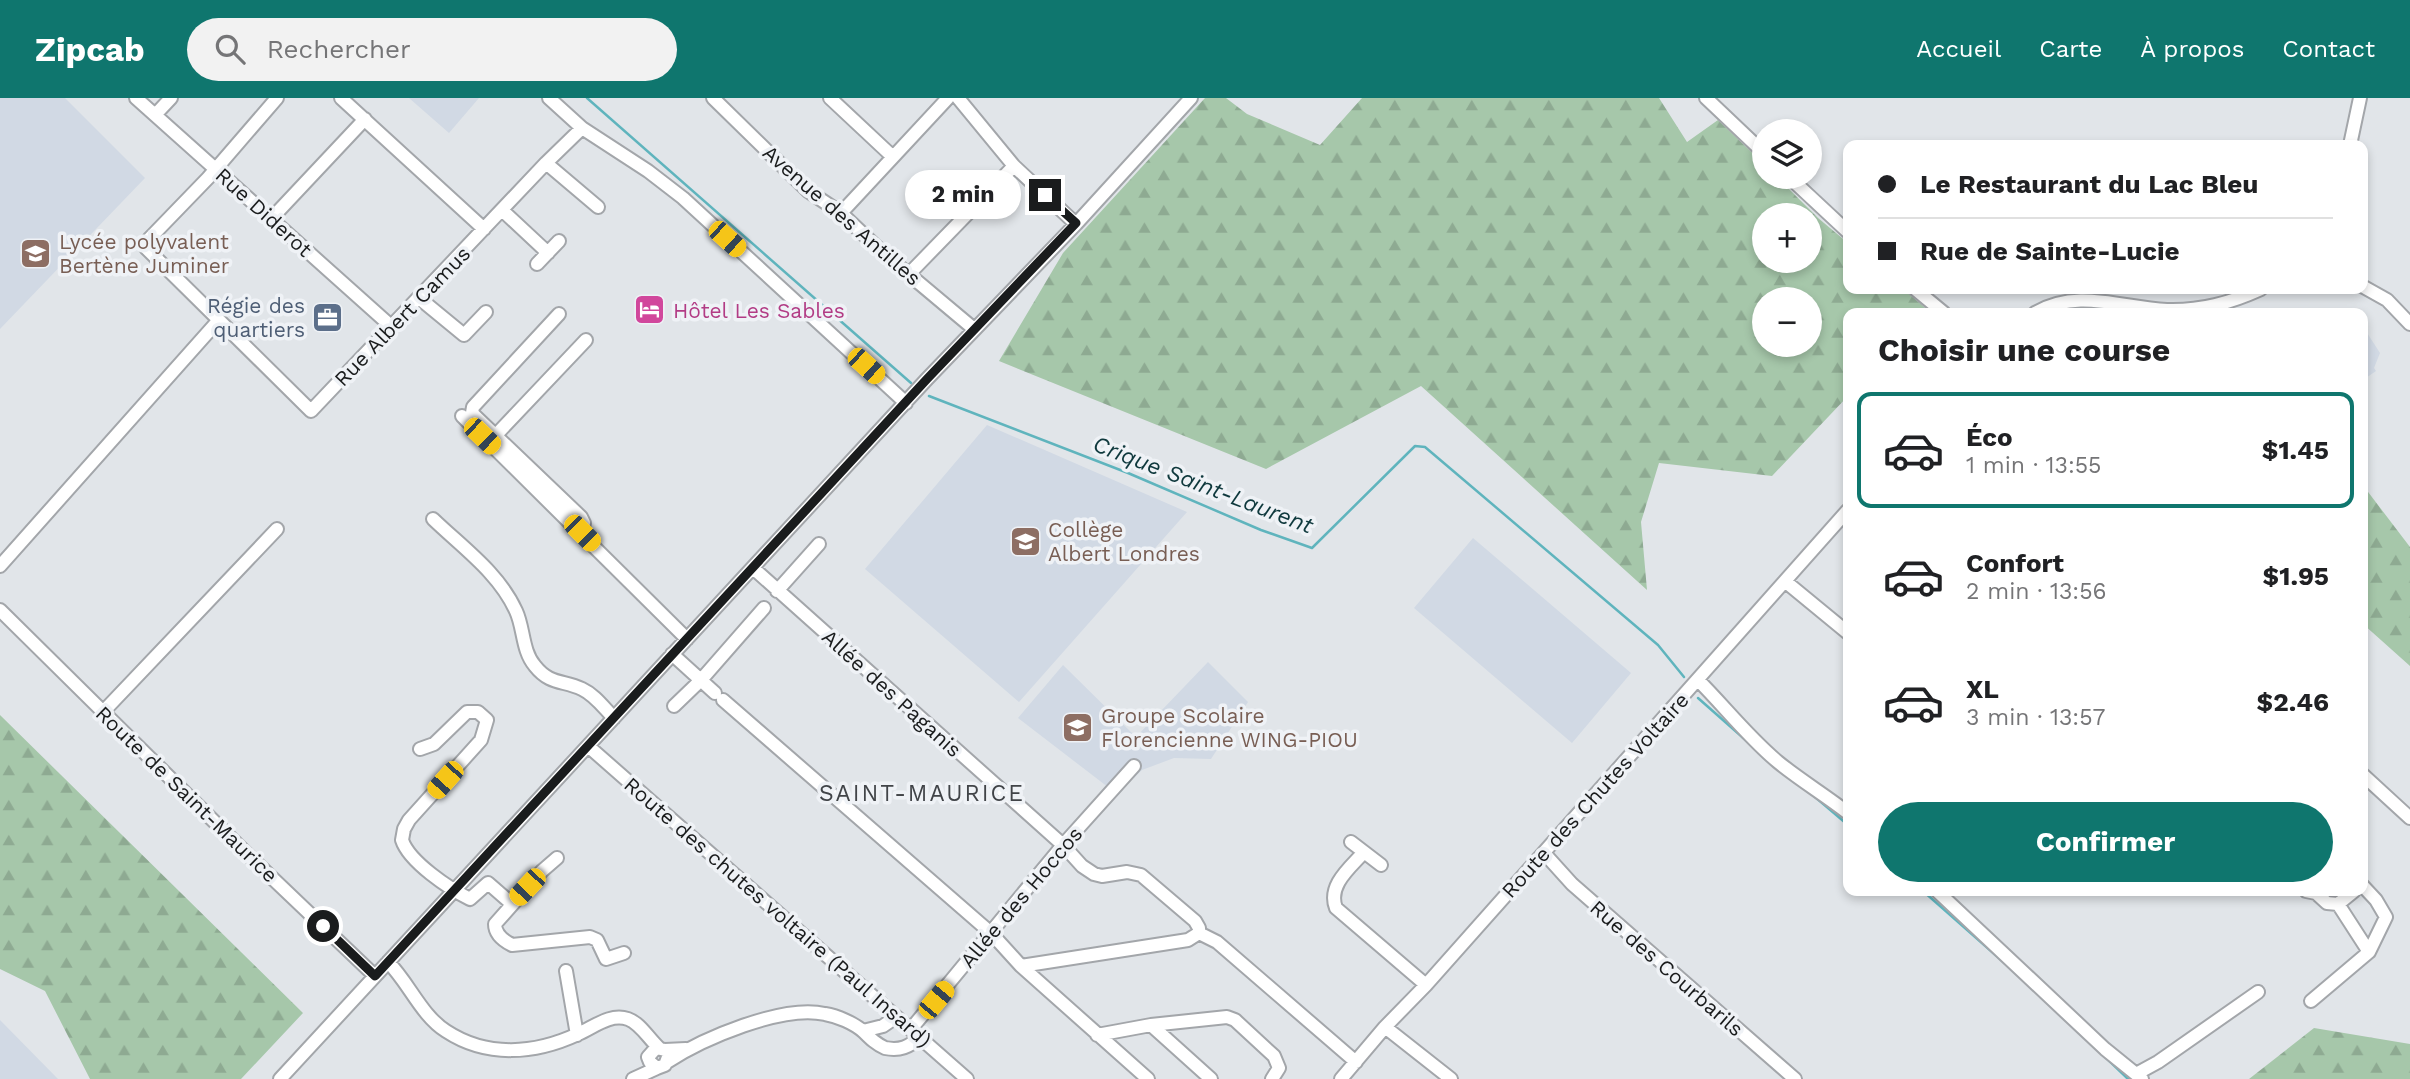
<!DOCTYPE html>
<html lang="fr">
<head>
<meta charset="utf-8">
<style>
  :root { --surface:#fff; --page:#f2f2f2; --text:#202124; --muted:#757577; --line:#e0e0e0; --accent:#0f766e }
  body { margin:0; font-family:"Work Sans",sans-serif; background:var(--page); color:var(--text); height:100vh; display:flex; flex-direction:column; font-size:26px; white-space:nowrap }
  * { box-sizing:border-box; margin:0 }
  p { font-size:23px; color:var(--muted) }
  .icon { flex:none; width:38px; height:38px; fill:none; stroke:currentColor; stroke-width:2; stroke-linecap:round; stroke-linejoin:round }
  .map { position:relative; flex:1; overflow:hidden }
  .drawer { position:absolute; left:1843px; top:210px; width:525px; height:588px; display:flex; flex-direction:column; background:var(--surface); border-radius:14px; box-shadow:0 4px 10px #0003 }
  .drawer>* { flex:none }
  .top-card { position:absolute; left:1843px; top:42px; width:525px; height:154px; border-radius:14px; box-shadow:0 4px 10px #0003; display:grid; align-content:center; height:154px; padding:0 35px; background:var(--surface) }
  .tools { position:absolute; left:1752px; top:21px; display:grid; gap:14px }
  .tools a { display:grid; place-items:center; width:70px; height:70px; border-radius:50%; background:var(--surface); box-shadow:0 4px 10px #0003; font-size:35px }
  .end { position:absolute; width:32px; height:32px; margin:-16px; border:9px solid #1a1c1d; background:#fff; box-shadow:0 0 0 4px #fff }
  .from { border-radius:50% }
  .bubble { position:absolute; height:49px; border-radius:24px; background:var(--surface); box-shadow:0 4px 10px #0003; font-size:23px; font-weight:700; line-height:49px; text-align:center }
  .car { position:absolute; width:21px; height:42px; margin:-21px -10px; border-radius:9px; box-shadow:0 0 5px 2px #0007; background:linear-gradient(#f5c518 24%,#345 0 40%,#f5c518 0 76%,#345 0 86%,#f5c518 0) }
  .top-card b { display:flex; align-items:center; gap:24px; height:66px; font-size:26px }
  .top-card b+b { border-top:2px solid var(--line) }
  .top-card i { width:18px; height:18px; background:var(--text) }
  ul { padding:0; list-style:none }
  li { display:flex; align-items:center; gap:21px; height:116px; margin:0 14px 10px; padding:0 21px; border:4px solid transparent; border-radius:14px }
  li div { flex:1 }
  li b { display:block; font-size:26px }
  li em { font-style:normal; font-weight:700 }
  li.active { border-color:var(--accent) }
  li>.icon { width:63px; height:63px; stroke-width:1.5 }
  h2 { padding:0 35px; font-size:32px; line-height:84px }
  .button { display:flex; gap:14px; margin-top:auto; padding:14px 35px }
  .button a { flex:1; height:80px; border-radius:42px; background:var(--accent); color:#fff; font-size:28px; font-weight:700; line-height:80px; text-align:center }
  header { display:flex; align-items:center; gap:42px; box-sizing:border-box; height:98px; padding:0 35px; background:var(--accent); color:#fff }
  header strong { font-size:33px }
  nav { display:flex; gap:38px; margin-inline-start:auto; font-size:24px }
  .search { width:490px; height:63px; background:var(--page); display:flex; align-items:center; gap:18px; box-sizing:border-box; padding:0 24px; border-radius:38px; color:var(--muted); font-size:26px }
  .map>svg:first-child { display:block }
  .built { fill:#d1d9e4 }
  .forest { fill:url(#forest-firs); fill-rule:evenodd }
  .lines { fill:none; stroke-linecap:round; stroke-linejoin:round }
  .stream { stroke:#5fb4bd; stroke-width:2.5 }
  .minor-casing { stroke:#a3a6aa; stroke-width:16 }
  .minor { stroke:#fff; stroke-width:12 }
  .route { stroke:#1a1c1d; stroke-width:9 }
  .labels { text-anchor:middle; dominant-baseline:central; stroke-width:7; stroke-linejoin:round; paint-order:stroke }
  .street-label { font-size:21px; fill:#1a1c1d; stroke:#eff2f6 }
  .education-label { font-size:21px; fill:#785e54; stroke:#eff2f6; text-anchor:start }
  .service-label { font-size:21px; fill:#4e5e75; stroke:#eff2f6; text-anchor:end }
  .hotel-label { font-size:21px; fill:#b23c85; stroke:#eff2f6; text-anchor:start }
  .water-label { font-size:23px; font-style:italic; fill:#0f393d; stroke:#eff2f6 }
  .neighbourhood-label { font-size:23px; letter-spacing:2px; fill:#414448; stroke:#eff2f6 }
</style>
</head>
<body>
<header>
<strong>Zipcab</strong>
<div class="search"><svg class="icon" aria-label="search" viewBox="0 0 24 24"><circle cx="10" cy="10" r="6"/><path d="M15 15l6 6"/></svg>Rechercher</div>
<nav><a>Accueil</a><a>Carte</a><a>À propos</a><a>Contact</a></nav>
</header>
<div class="map">
<svg width="2410" height="981" viewBox="0 0 2410 981">
  <defs>
    <pattern id="forest-firs" width="22" height="20" patternUnits="userSpaceOnUse" patternTransform="scale(1.75)"><rect width="22" height="20" fill="#a6c7aa"/><path d="M5 1l3.5 6h-7zM16 11l3.5 6h-7z" fill="#8eaa92"/></pattern>
  </defs>
  <rect width="100%" height="100%" fill="#e1e5e9"/>
  <!-- built -->
  <path class="built" d="M0,0H65L145,80L0,231Z
    M409,0H479L449,35Z
    M2362,227L2380,255L2374,270L2376,273L2363,282Z
    M987,327L1187,414L1019,604L865,471Z
    M1473,440L1631,575L1572,645L1414,510Z
    M1208,564L1248,604L1211,661L1174,660L1142,672L1117,696L1018,620L1063,567L1136,639Z
    M0,922L58,981H0Z"/>
  <!-- forest -->
  <path class="forest" d="M1205,0H1226L1247,16L1320,47L1362,0H1659L1687,44L1718,22L1764,66V79H1777L1818,120L1848,145V191H1903L1929,213L1927,215H1848V298L1772,378L1659,365L1641,424L1647,492L1421,288L1266,371L999,263L1063,155ZM1810,117V163H1764V117ZM1764,201H1810V247H1764Z
    M2362,386L2410,449V568L2363,526Z
    M0,617L303,915L241,981H90L45,893L0,871Z
    M2314,930L2410,946V981H2249Z"/>
  <g class="lines">
    <!-- stream -->
    <path class="stream" d="M587,0L911,285
      M929,298L1128,375L1261,432L1312,450L1415,348L1425,349L1658,547L1684,579
      M1698,600L1749,645
      M1808,693L1848,727
      M1923,793L2008,868
      M2100,954L2128,981"/>
    <defs>
      <path id="minor" d="M136,0L392,229
        M277,0L208,80L149,141L146,150L311,313L546,65L582,30
        M341,0L484,131
        M549,0L582,30L648,73L683,100L906,305
        M713,0L808,93L841,115L881,153L974,231
        M830,0L893,59
        M958,0L1014,68L1076,126
        M1706,0L1764,55
        M155,17L171,0
        M2350,47L2360,0
        M546,65L598,109
        M1789,79L1848,134
        M937,90L964,117
        M502,112L548,155
        M841,115L948,0
        M271,121L365,21
        M537,166L559,143
        M909,176L1014,68
        M2362,188L2387,202L2410,226
        M1915,191L1944,215
        M419,200L464,237L486,214
        M2035,215C2078,190 2121,210 2167,212C2201,213 2230,205 2261,191
        M559,216L473,309L472,315L581,419L584,425L582,435
        M462,318L687,541
        M496,337L586,242
        M433,421C462,449 499,475 516,513C524,530 522,553 535,568C550,587 563,582 582,591C595,597 604,610 614,620
        M0,468L218,223
        M753,470L1063,747L1082,768L1094,776L1102,778L1127,774L1141,777L1195,823L1199,830V835
        M1786,484L1848,535
        M777,493L819,446
        M0,512L246,755L375,878
        M672,556L715,595
        M1698,582C1725,609 1748,639 1778,664C1800,682 1825,697 1848,715
        M723,602L991,835L1021,868L1148,981
        M674,608L701,582L764,510
        M103,614L277,431
        M588,648L967,981
        M420,651L434,646L467,614H478L487,622L481,642L409,722L404,731L402,742C409,764 450,791 470,801L488,785L512,806
        M2362,676L2410,720
        M1351,744L1381,767
        M1364,754C1351,769 1327,787 1336,810L1426,887
        M1544,755L1572,786L1795,981
        M557,760L542,773L495,826C495,836 504,843 512,847L590,839L597,842L606,861L624,855
        M1937,793L2105,951L2142,981
        M2306,793L2316,795L2327,805L2338,806L2369,854
        M2338,806L2354,793
        M1199,835L1217,844L1356,964
        M388,864C409,885 421,917 446,933C487,960 535,956 578,936C594,929 610,915 628,921C640,925 649,941 659,950
        M1021,868L1188,842L1199,835
        M566,873L577,937
        M2311,903L2369,854L2386,819L2376,802L2362,787
        M1151,927L1211,981
        M1385,929L1451,981
        M911,931L1063,747L1134,668
        M863,933L883,928L896,919
        M1097,937L1151,927L1227,919L1235,922L1274,958L1279,970L1272,981
        M668,959L665,967L657,970L650,964L648,959L656,950L665,952L686,951
        M667,964C702,941 783,906 825,916C837,918 854,925 864,934C871,941 876,946 885,950C900,953 909,949 920,939
        M2136,976L2158,964L2258,894
        M280,981L927,281L1076,126L1191,0
        M633,981L657,970
        M1341,981L1385,929L1426,887L1848,412"/>
    </defs>
    <!-- minor casing -->
    <use href="#minor" class="minor-casing"/>
    <!-- minor -->
    <use href="#minor" class="minor"/>
  </g>
  <g class="lines">
    <!-- route -->
    <path class="route" d="M323,828L375,878L927,281L1076,125L1045,97"/>
  </g>
  <!-- icons -->
  <defs>
    <symbol id="school-square" viewBox="-11 -11 22 22"><rect x="-9" y="-9" width="18" height="18" rx="4" fill="#8d6e63" stroke="#eff2f6"/><path d="M0-5L7-2L0 1L-7-2ZM-4 1L0 2.5L4 1V4Q0 6-4 4Z" fill="#fff"/></symbol>
    <symbol id="hotel-square" viewBox="-11 -11 22 22"><rect x="-9" y="-9" width="18" height="18" rx="4" fill="#d1479c" stroke="#eff2f6"/><path d="M-6-4.5h1.5V1H6V5H4.5V3h-9V5H-6ZM-4 0a1.8 1.8 0 1 1 3.6 0ZM.5 0V-2.5h3Q6-2.5 6 0Z" fill="#fff"/></symbol>
    <symbol id="office-square" viewBox="-11 -11 22 22"><rect x="-9" y="-9" width="18" height="18" rx="4" fill="#5c6f8a" stroke="#eff2f6"/><path d="M-6-3h4V-5.5h4V-3h4V5H-6ZM-1-4.5V-3h2v-1.5ZM-6 0V1H6V0Z" fill="#fff"/></symbol>
  </defs>
  <g fill-rule="evenodd">
    <use href="#school-square" x="18" y="138" width="35" height="35"/>
    <use href="#hotel-square" x="632" y="194" width="35" height="35"/>
    <use href="#office-square" x="310" y="202" width="35" height="35"/>
    <use href="#school-square" x="1008" y="426" width="35" height="35"/>
    <use href="#school-square" x="1060" y="612" width="35" height="35"/>
  </g>
  <g class="labels">
    <!-- street labels -->
    <g class="street-label">
      <text transform="translate(264 114) rotate(42)">Rue Diderot</text>
      <text transform="translate(842 117) rotate(41)">Avenue des Antilles</text>
      <text transform="translate(402 218) rotate(-46)">Rue Albert Camus</text>
      <text transform="translate(892 595) rotate(42)">Allée des Paganis</text>
      <text transform="translate(187 696) rotate(44)">Route de Saint-Maurice</text>
      <text transform="translate(1595 697) rotate(-48)">Route des Chutes Voltaire</text>
      <text transform="translate(1021 799) rotate(-50)">Allée des Hoccos</text>
      <text transform="translate(778 814) rotate(41)">Route des chutes voltaire (Paul Insard)</text>
      <text transform="translate(1667 870) rotate(41)">Rue des Courbarils</text>
    </g>
    <!-- education labels -->
    <g class="education-label">
      <text x="59" y="143">Lycée polyvalent<tspan x="59" dy="24">Bertène Juminer</tspan></text>
      <text x="1048" y="431">Collège<tspan x="1048" dy="24">Albert Londres</tspan></text>
      <text x="1101" y="617">Groupe Scolaire<tspan x="1101" dy="24">Florencienne WING-PIOU</tspan></text>
    </g>
    <!-- service labels -->
    <g class="service-label">
      <text x="305" y="207">Régie des<tspan x="305" dy="24">quartiers</tspan></text>
    </g>
    <!-- hotel labels -->
    <g class="hotel-label">
      <text x="673" y="212">Hôtel Les Sables</text>
    </g>
    <!-- water labels -->
    <g class="water-label">
      <text transform="translate(1203 387) rotate(21)">Crique Saint-Laurent</text>
    </g>
    <!-- neighbourhood labels -->
    <g class="neighbourhood-label">
      <text x="922" y="695">SAINT-MAURICE</text>
    </g>
  </g>
</svg>
<div class="tools">
<a><svg class="icon" aria-label="layers" viewBox="0 0 24 24"><path d="M12 4l9 5-9 5-9-5zM3 14l9 5 9-5"/></svg></a>
<a>+</a>
<a>−</a>
</div>
<i class="end from" style="left:323px;top:828px"></i>
<i class="end" style="left:1045px;top:97px"></i>
<div class="bubble" style="left:905px;top:72px;width:116px">2 min</div>
<i class="car" style="left:727px;top:141px;rotate:132deg"></i>
<i class="car" style="left:866px;top:268px;rotate:132deg"></i>
<i class="car" style="left:482px;top:338px;rotate:134deg"></i>
<i class="car" style="left:582px;top:435px;rotate:135deg"></i>
<i class="car" style="left:445px;top:682px;rotate:222deg"></i>
<i class="car" style="left:527px;top:789px;rotate:223deg"></i>
<i class="car" style="left:936px;top:902px;rotate:40deg"></i>
<div class="top-card">
<b><i class="from"></i>Le Restaurant du Lac Bleu</b>
<b><i></i>Rue de Sainte-Lucie</b>
</div>
<section class="drawer">
<h2>Choisir une course</h2>
<ul>
<li class="active"><svg class="icon" aria-label="car" viewBox="0 0 24 24"><path d="M5 17H2v-5l4-1 3-4h7l3 4 3 1v5h-3M9 17h6M6 11h13"/><circle cx="7" cy="17" r="2"/><circle cx="17" cy="17" r="2"/></svg><div><b>Éco</b><p>1 min · 13:55</p></div><em>$1.45</em></li>
<li><svg class="icon" aria-label="car" viewBox="0 0 24 24"><path d="M5 17H2v-5l4-1 3-4h7l3 4 3 1v5h-3M9 17h6M6 11h13"/><circle cx="7" cy="17" r="2"/><circle cx="17" cy="17" r="2"/></svg><div><b>Confort</b><p>2 min · 13:56</p></div><em>$1.95</em></li>
<li><svg class="icon" aria-label="car" viewBox="0 0 24 24"><path d="M5 17H2v-5l4-1 3-4h7l3 4 3 1v5h-3M9 17h6M6 11h13"/><circle cx="7" cy="17" r="2"/><circle cx="17" cy="17" r="2"/></svg><div><b>XL</b><p>3 min · 13:57</p></div><em>$2.46</em></li>
</ul>
<div class="button"><a>Confirmer</a></div>
</section>
</div>
</body>
</html>
